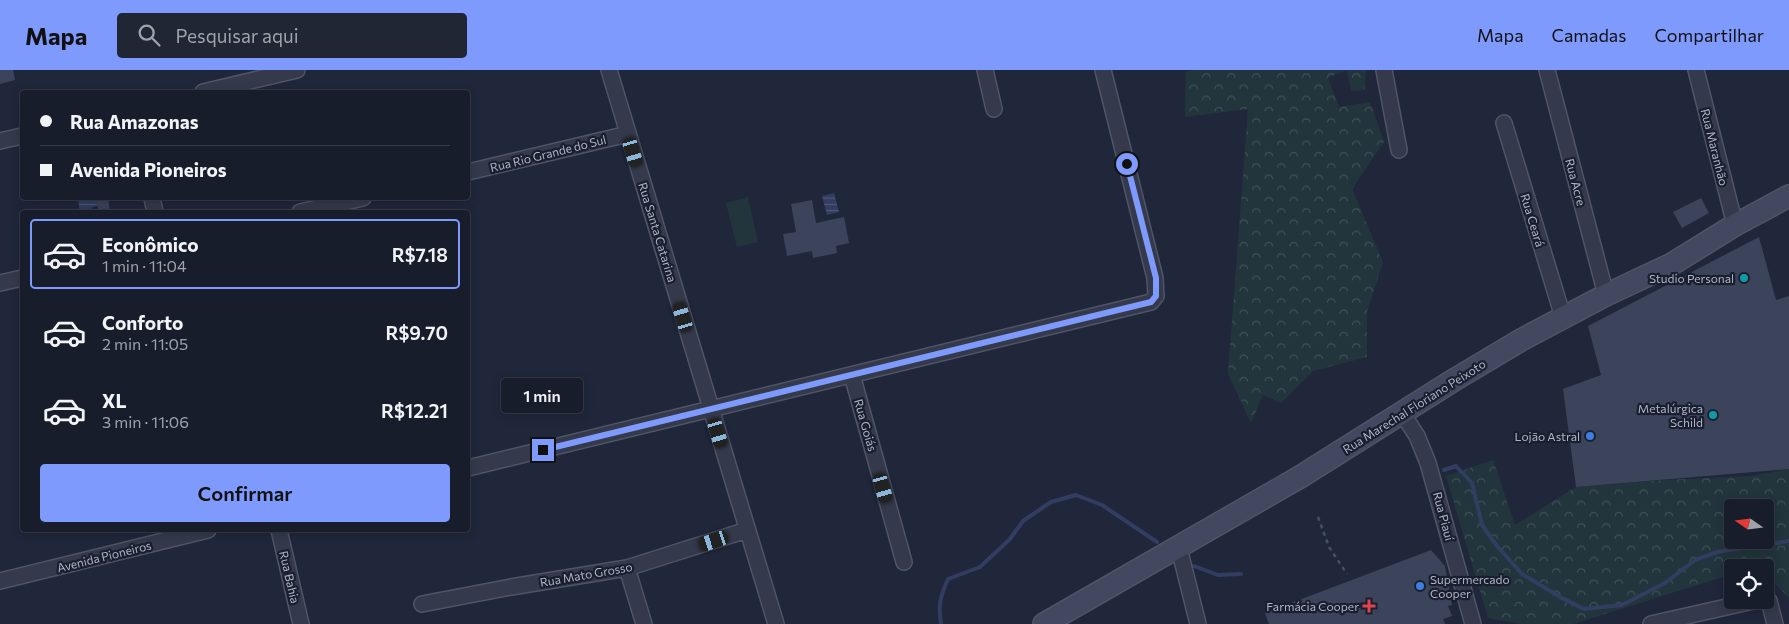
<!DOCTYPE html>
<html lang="pt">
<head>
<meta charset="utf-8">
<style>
  :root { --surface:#181d2c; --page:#212634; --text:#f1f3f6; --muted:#9fa2a9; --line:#363b48; --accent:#7e9afd }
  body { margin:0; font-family:Commissioner,sans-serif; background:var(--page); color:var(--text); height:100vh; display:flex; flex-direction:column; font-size:19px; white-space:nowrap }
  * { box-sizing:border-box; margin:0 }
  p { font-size:16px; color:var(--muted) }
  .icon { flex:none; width:28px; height:28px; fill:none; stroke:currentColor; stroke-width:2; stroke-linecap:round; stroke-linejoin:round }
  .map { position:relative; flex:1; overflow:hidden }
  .details { position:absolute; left:20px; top:140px; width:450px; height:322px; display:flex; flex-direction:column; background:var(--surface); border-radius:5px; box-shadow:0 2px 12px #0003,0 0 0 1px var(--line) }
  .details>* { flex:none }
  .banner { position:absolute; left:20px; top:20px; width:450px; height:110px; border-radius:5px; box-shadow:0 2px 12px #0003,0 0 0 1px var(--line); display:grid; align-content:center; height:110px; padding:0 20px; background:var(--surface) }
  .needle { width:32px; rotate:284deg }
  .tools { position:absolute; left:1724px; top:429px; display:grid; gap:10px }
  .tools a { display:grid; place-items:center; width:50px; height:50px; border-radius:5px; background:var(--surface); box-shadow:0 2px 12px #0003,0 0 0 1px var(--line); font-size:25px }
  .end { position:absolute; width:22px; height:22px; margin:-11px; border:6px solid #7e9afd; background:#111; box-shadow:0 0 0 2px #111 }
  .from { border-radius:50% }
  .bubble { position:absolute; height:35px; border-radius:5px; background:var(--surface); box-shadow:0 2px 12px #0003,0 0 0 1px var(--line); font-size:16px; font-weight:600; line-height:35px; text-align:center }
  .car { position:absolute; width:15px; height:30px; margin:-15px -8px; border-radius:6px; box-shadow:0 0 4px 1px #0007; background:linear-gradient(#222 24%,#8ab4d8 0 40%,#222 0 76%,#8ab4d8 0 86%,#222 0) }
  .banner b { display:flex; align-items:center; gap:18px; height:48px; font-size:19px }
  .banner b+b { border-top:1px solid var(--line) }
  .banner i { width:12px; height:12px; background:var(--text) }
  ul { padding:9px 0 0; list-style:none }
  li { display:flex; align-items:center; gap:15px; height:70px; margin:0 10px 8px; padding:0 10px; border:2px solid transparent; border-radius:5px }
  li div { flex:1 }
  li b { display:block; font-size:19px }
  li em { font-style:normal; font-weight:600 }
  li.current { border-color:var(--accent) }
  li>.icon { width:45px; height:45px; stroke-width:1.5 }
  .button { display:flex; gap:10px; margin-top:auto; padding:10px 20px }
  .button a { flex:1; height:58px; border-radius:5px; background:var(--accent); color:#111; font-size:20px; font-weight:600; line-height:58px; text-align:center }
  header { display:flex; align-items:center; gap:30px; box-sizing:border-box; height:70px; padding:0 25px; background:var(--accent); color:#111 }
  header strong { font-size:24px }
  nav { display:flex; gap:28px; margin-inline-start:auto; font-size:18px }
  .search { width:350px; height:45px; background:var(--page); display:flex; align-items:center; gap:12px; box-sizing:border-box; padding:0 18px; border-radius:5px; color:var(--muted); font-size:19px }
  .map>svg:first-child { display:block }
  .green { fill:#22353c }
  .forest { fill:url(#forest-crowns); fill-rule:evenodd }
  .water { fill:url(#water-rules) }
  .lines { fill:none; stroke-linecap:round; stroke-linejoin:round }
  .stream { stroke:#323d61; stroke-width:4 }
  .building { fill:#3c445b }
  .street-casing { stroke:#4f5466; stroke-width:18 }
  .secondary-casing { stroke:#4f5466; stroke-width:24 }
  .path { stroke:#40525a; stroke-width:2.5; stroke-dasharray:4 4; stroke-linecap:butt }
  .street { stroke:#343a4b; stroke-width:15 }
  .secondary { stroke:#42485f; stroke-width:21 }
  .route { stroke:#7e9afd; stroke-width:6 }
  .culture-dot { fill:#0f9aa8; stroke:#1a1f30; stroke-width:2 }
  .shop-dot { fill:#3f7fe0; stroke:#1a1f30; stroke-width:2 }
  .health-dot { fill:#e0444e; stroke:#1a1f30; stroke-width:2 }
  .labels { text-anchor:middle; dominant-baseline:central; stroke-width:4.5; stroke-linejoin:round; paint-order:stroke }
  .street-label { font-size:12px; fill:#afb4c7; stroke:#1a1f30 }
  .poi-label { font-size:12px; fill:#afb4c7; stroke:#1a1f30; text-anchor:end }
</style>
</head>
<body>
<header>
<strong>Mapa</strong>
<div class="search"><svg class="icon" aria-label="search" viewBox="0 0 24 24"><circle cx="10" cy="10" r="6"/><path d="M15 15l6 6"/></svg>Pesquisar aqui</div>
<nav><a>Mapa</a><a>Camadas</a><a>Compartilhar</a></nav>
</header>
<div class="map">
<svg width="1789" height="554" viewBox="0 0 1789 554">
  <defs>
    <pattern id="forest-crowns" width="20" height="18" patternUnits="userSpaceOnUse" patternTransform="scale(1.25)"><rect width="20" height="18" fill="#22353c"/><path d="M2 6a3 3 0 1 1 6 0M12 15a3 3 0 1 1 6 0" fill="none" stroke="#405057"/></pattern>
    <pattern id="water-rules" width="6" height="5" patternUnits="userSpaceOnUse" patternTransform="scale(1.25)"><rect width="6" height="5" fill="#323d61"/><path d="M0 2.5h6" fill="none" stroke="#4d5776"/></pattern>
  </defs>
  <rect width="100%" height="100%" fill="#20273b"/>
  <!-- green -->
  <path class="green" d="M748,127L758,172L737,177L726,133Z"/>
  <!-- forest -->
  <path class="forest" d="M1193,0H1366L1365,20L1351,21L1347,0L1328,8L1339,37L1370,32L1384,72L1352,119L1383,192L1367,242V287L1313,301L1281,333L1263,325L1251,353L1228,304L1248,39L1185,47L1186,2Z
    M1493,390L1515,455L1576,417L1664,410L1751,406L1789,399V528L1765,503V498L1758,496L1732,498V504L1573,554H1521L1488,548L1446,406ZM1732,438H1765V470H1732Z"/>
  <!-- water -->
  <path class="water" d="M834,123L839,142L827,145L822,126Z
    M96,128L98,136L92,137L93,142H80L78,130Z"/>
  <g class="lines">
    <!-- stream -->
    <path class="stream" d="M1444,400L1456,396L1472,413L1482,455L1497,476L1522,504L1560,527L1584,539L1622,535L1665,513L1695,490L1717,482L1789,471
      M1194,496L1218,505L1241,504
      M941,554C938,535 940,527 948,509L980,497L1010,469L1023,451L1051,432L1076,425L1102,435L1157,472"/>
  </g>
  <!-- building -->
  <path class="building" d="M0,0H13L15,10L0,14Z
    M96,128H108L110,142H99Z
    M1701,128L1709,143L1682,158L1673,142Z
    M812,130L816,153L844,147L849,173L836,176L837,183L813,188L812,181L787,186L783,164L796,162L791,134Z
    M1759,167L1776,230L1789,226V399L1576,417L1563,319L1601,305L1588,256Z
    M1431,480L1445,496L1452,535L1448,536L1452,546L1443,549L1445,554H1269L1265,543Z"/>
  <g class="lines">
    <defs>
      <path id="street" d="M609,0L776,554
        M985,0L994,39
        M1384,0L1399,80
        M1547,0L1606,225
        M1696,0L1735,155
        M203,22L297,0
        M1504,53L1563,247
        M0,71L22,66
        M468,102L628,64
        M152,128L155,142
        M300,142L363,128
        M0,213L22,208
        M852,305L904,492
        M1402,343L1417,366L1428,393L1473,554
        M468,398L1151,232L1156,226L1155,208L1103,0
        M279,460L301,554
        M1179,478L1198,554
        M627,498L644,554
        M0,511L208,460
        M422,534L511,517L627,498L747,460
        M1651,554L1753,531H1769L1775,554"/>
      <path id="secondary" d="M1044,554L1300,407L1454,310L1521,270L1606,225L1672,194L1735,155L1789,126"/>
    </defs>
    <!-- street casing -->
    <use href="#street" class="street-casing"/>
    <!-- secondary casing -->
    <use href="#secondary" class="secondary-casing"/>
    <!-- path -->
    <path class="path" d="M1318,447L1329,477L1347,504"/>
    <!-- street -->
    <use href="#street" class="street"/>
    <!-- secondary -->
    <use href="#secondary" class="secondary"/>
  </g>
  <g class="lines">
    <!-- route -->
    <path class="route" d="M543,380L1151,232L1156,226V208L1127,94"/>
  </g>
  <!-- markers -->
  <g class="culture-dot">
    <circle cx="1744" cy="208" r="5"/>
    <circle cx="1713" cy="345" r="5"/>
  </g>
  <g class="shop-dot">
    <circle cx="1590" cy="366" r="5"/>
    <circle cx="1420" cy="516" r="5"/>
  </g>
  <path class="health-dot" d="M1366.5 528.5h5v5h5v5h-5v5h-5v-5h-5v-5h5z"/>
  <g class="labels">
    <!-- street labels -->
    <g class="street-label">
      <text transform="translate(1715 77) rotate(76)">Rua Maranhão</text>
      <text transform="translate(548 83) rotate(-14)">Rua Rio Grande do Sul</text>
      <text transform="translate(1576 112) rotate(75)">Rua Acre</text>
      <text transform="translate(1533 150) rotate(73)">Rua Ceará</text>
      <text transform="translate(658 162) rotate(73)">Rua Santa Catarina</text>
      <text transform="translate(1414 336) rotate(-32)">Rua Marechal Floriano Peixoto</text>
      <text transform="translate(866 355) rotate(74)">Rua Goiás</text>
      <text transform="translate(1444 446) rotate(75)">Rua Piauí</text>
      <text transform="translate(104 486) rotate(-14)">Avenida Pioneiros</text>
      <text transform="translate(586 504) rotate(-10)">Rua Mato Grosso</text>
      <text transform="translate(290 507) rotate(77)">Rua Bahia</text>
    </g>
    <!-- poi labels -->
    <g class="poi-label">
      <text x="1734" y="208">Studio Personal</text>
      <text x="1703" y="338">Metalúrgica<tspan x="1703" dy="14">Schild</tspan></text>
      <text x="1580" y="366">Lojão Astral</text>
      <text x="1430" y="509" text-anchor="start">Supermercado<tspan x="1430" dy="14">Cooper</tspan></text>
      <text x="1359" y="536">Farmácia Cooper</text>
    </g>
  </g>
</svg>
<div class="tools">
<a><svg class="needle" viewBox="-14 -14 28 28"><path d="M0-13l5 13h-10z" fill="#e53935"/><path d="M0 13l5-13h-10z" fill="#9fa2a9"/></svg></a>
<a><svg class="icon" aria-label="locate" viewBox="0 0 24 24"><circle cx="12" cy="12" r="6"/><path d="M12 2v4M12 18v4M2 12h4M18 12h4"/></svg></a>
</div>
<i class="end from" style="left:1127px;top:94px"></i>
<i class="end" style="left:543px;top:380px"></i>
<div class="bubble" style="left:501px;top:308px;width:82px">1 min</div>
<i class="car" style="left:633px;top:82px;rotate:163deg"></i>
<i class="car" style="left:683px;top:247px;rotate:343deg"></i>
<i class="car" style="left:718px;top:363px;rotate:163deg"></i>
<i class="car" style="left:883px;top:418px;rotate:164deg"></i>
<i class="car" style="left:714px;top:471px;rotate:252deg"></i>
<div class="banner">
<b><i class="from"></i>Rua Amazonas</b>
<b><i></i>Avenida Pioneiros</b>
</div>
<section class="details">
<ul>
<li class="current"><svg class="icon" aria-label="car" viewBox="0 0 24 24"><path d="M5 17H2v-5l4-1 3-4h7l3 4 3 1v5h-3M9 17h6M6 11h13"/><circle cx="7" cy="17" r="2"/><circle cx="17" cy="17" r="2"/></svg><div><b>Econômico</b><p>1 min · 11:04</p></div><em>R$7.18</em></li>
<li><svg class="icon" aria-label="car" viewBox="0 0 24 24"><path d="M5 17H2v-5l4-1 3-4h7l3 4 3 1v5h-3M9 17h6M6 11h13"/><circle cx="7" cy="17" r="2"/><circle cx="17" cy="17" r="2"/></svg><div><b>Conforto</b><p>2 min · 11:05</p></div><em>R$9.70</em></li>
<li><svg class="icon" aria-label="car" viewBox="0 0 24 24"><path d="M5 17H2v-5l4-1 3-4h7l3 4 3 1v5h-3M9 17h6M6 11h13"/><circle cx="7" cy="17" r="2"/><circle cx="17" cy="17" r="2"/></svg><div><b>XL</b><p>3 min · 11:06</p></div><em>R$12.21</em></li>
</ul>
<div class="button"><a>Confirmar</a></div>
</section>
</div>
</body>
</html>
